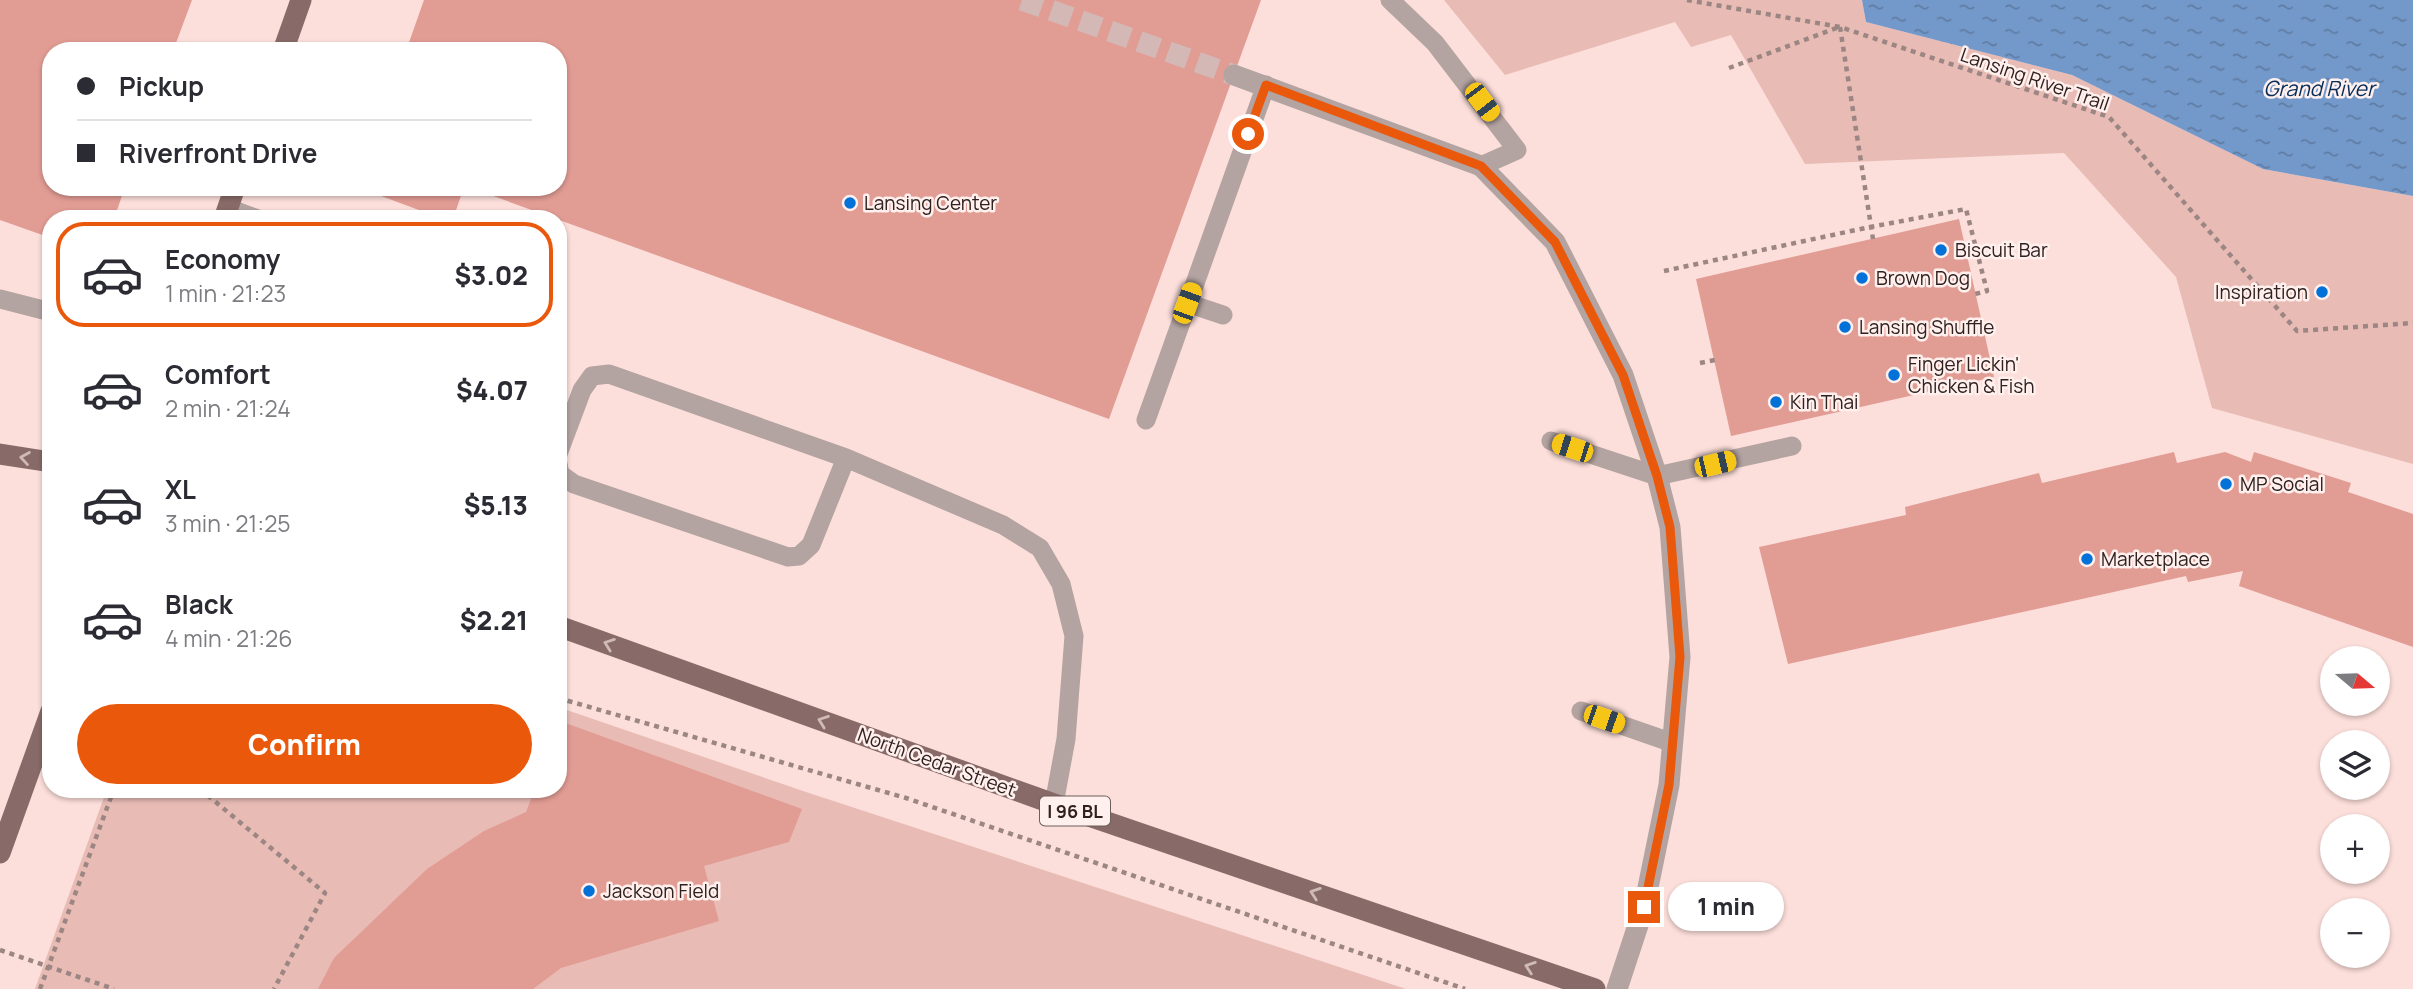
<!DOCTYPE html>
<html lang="en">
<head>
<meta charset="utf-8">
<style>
  :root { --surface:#fff; --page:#f7f7f7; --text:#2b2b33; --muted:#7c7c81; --line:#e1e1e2; --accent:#ea580c }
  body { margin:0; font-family:Manrope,sans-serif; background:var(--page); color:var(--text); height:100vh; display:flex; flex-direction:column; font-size:26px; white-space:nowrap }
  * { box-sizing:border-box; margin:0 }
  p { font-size:23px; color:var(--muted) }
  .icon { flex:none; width:38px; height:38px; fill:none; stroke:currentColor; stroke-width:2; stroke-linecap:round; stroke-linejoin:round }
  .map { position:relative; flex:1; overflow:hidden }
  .sheet { position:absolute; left:42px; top:210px; width:525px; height:588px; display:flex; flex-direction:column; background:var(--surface); border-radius:28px; box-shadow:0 2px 5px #0004 }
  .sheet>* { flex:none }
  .hud { position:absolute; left:42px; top:42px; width:525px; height:154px; border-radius:28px; box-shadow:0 2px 5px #0004; display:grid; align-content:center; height:154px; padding:0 35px; background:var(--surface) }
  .needle { width:46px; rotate:109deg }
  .tools { position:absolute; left:2320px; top:646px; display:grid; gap:14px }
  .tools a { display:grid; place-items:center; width:70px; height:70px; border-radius:50%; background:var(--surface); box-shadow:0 2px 5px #0004; font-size:35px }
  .end { position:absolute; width:32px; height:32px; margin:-16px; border:9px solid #ea580c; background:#fff; box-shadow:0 0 0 4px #fff }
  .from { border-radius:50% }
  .bubble { position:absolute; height:49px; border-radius:24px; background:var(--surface); box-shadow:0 2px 5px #0004; font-size:23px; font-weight:800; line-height:49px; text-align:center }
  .car { position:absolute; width:21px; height:42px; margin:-21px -10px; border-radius:9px; box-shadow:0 0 5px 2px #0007; background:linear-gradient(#f5c518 24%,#345 0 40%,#f5c518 0 76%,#345 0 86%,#f5c518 0) }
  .hud b { display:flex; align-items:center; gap:24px; height:66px; font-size:26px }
  .hud b+b { border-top:2px solid var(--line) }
  .hud i { width:18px; height:18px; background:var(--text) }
  ul { padding:12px 0 0; list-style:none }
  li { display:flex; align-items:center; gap:21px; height:105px; margin:0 14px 10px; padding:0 21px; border:4px solid transparent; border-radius:28px }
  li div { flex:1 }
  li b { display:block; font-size:26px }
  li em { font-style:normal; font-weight:800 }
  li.selected { border-color:var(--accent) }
  li>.icon { width:63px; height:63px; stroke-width:1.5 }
  .action { display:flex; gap:14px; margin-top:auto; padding:14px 35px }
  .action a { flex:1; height:80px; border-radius:42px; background:var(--accent); color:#fff; font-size:28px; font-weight:800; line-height:80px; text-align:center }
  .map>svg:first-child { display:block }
  .green { fill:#e8bbb5 }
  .water { fill:url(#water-ripples) }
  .building { fill:#e19c94 }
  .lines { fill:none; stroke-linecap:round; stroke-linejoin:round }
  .street-tunnel { stroke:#d3b8b5; stroke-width:21; stroke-dasharray:21 10; stroke-linecap:butt }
  .path { stroke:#9c8683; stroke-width:4.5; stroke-dasharray:5 5; stroke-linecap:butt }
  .lane { stroke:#b3a3a1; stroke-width:19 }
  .street { stroke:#b3a3a1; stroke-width:21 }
  .primary { stroke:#886b68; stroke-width:21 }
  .oneway { stroke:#cfbab8 }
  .route { stroke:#ea580c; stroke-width:9 }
  .poi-dot { fill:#0271d8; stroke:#ffefed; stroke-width:2.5 }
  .labels { text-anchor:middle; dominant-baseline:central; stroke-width:5; stroke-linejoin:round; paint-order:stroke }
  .shield { fill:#ffefed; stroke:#6d5f5d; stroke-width:2 }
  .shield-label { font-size:18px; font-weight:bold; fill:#2e211f }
  .street-label { font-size:19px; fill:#2e211f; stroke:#ffefed }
  .poi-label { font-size:19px; fill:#2e211f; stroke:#ffefed; text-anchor:start }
  .water-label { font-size:21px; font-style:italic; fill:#062e5b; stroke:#ffefed }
</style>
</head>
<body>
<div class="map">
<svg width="2413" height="989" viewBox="0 0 2413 989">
  <defs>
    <pattern id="water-ripples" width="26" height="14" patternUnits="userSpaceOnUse" patternTransform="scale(1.75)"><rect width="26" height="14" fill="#7399ca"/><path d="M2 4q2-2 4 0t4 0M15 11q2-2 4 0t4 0" fill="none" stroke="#5f7ca3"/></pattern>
  </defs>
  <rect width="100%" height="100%" fill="#fcdeda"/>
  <!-- green -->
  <path class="green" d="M1444,0H1862L1866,22L2072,75L2263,169L2413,196V464L2212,408L2176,277L2064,153L1805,164L1731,35L1691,47L1675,22L1505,75Z
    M558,707L809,793L1406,989H35L107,789H558Z"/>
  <!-- water -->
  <path class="water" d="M1862,0H2413V196L2263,169L2072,75L1866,22Z"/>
  <!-- building -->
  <path class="building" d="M0,0H192L173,51H51V187H125L114,219H51V238L0,220Z
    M424,0H1261L1109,419L471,188L558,187V51H406Z
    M357,187H464L453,219H443Z
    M1959,219L1994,377L1731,436L1696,279Z
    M2174,452L2177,463L2225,452L2251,462L2254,452L2351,483L2348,492L2413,514V647L2239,586L2243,571L2188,582L2186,576L1788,664L1759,547L1906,515L1905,507L2039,473L2042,483Z
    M560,721L802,809L789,842L704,866L719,921L561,968L533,989H318L334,958L427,869L484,831L526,812L535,789H558Z"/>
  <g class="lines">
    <!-- street-tunnel -->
    <path class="street-tunnel" d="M1022,0L1234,75"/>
    <!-- path -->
    <path class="path" d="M1687,0L1840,27L2109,117L2297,331L2413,323
      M1840,27L1873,239
      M1729,68L1839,27
      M1664,271L1870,227L1966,209L1987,291L1975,294
      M1700,363L1715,360
      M558,698L906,798L1465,989
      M200,789L325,893L274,989
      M0,950L114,989
      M40,989L114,789"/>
    <!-- lane -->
    <path class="lane" d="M1390,0L1435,43L1517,150L1481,166
      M228,208L258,219
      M0,299L51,312
      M1187,303L1223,315
      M1146,420L1266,85
      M1551,441L1657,476L1792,446
      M558,454L582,390L592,376L609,374L846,458L1003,525L1040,548L1061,584L1074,636L1066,739L1054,804
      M558,464L560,474L574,484L788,557L799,556L811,545L846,458
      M1581,711L1673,743"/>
    <!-- street -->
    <path class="street" d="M1234,75L1481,166L1555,242L1623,375L1657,476L1670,527L1680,657L1669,785L1644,907L1617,989"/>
    <!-- primary -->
    <path class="primary" d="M283,51L301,0
      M224,219L235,187
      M0,454L51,462
      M558,626L1054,804L1595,989
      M0,853L51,711"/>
  </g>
  <!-- one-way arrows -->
  <defs><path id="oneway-chevron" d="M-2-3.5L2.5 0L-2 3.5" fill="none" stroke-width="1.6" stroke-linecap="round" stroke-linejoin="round" transform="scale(1.75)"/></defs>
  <g class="oneway">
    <use href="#oneway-chevron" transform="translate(25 458) rotate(-171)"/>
    <use href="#oneway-chevron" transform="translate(609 644) rotate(-160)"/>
    <use href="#oneway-chevron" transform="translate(823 721) rotate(-160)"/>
    <use href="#oneway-chevron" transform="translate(1315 893) rotate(-161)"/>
    <use href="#oneway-chevron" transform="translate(1530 967) rotate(-161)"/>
  </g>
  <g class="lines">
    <!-- route -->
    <path class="route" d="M1248,134L1266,85L1481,166L1555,242L1623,375L1657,476L1670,527L1680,657L1669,785L1644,907"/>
  </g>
  <!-- markers -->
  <g class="poi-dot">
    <circle cx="850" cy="203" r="7"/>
    <circle cx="1941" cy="250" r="7"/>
    <circle cx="1862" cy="278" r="7"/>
    <circle cx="2322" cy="292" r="7"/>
    <circle cx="1845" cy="327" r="7"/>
    <circle cx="1894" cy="375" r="7"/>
    <circle cx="1776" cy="402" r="7"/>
    <circle cx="2226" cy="484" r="7"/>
    <circle cx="2087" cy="559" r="7"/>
    <circle cx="589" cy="891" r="7"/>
  </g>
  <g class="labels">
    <!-- shield labels -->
    <rect class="shield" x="1040" y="796.5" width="70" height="29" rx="5"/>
    <g class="shield-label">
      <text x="1075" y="811">I 96 BL</text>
    </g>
    <!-- street labels -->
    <g class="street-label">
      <text transform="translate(2035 79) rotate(19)">Lansing River Trail</text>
      <text transform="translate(937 762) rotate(20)">North Cedar Street</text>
    </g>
    <!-- poi labels -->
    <g class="poi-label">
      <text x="864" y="203">Lansing Center</text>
      <text x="1955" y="250">Biscuit Bar</text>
      <text x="1876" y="278">Brown Dog</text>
      <text x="2308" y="292" text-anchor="end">Inspiration</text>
      <text x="1859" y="327">Lansing Shuffle</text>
      <text x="1908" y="364">Finger Lickin'<tspan x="1908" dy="22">Chicken &amp; Fish</tspan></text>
      <text x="1790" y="402">Kin Thai</text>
      <text x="2240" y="484">MP Social</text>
      <text x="2101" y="559">Marketplace</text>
      <text x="603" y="891">Jackson Field</text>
    </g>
    <!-- water labels -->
    <g class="water-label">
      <text x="2319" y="88">Grand River</text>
    </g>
  </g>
</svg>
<div class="tools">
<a><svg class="needle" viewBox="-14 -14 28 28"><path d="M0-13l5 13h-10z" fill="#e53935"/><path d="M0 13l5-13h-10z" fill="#7c7c81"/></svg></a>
<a><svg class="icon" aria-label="layers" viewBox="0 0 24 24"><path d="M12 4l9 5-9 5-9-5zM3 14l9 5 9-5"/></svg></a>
<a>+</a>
<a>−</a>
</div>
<i class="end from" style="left:1248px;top:134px"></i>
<i class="end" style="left:1644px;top:907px"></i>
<div class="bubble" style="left:1668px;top:882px;width:116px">1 min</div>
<i class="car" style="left:1482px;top:102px;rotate:143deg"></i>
<i class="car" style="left:1187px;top:303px;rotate:20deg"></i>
<i class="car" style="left:1572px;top:448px;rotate:288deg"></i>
<i class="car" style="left:1715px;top:464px;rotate:77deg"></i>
<i class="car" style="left:1604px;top:719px;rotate:109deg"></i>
<div class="hud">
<b><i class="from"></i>Pickup</b>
<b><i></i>Riverfront Drive</b>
</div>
<section class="sheet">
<ul>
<li class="selected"><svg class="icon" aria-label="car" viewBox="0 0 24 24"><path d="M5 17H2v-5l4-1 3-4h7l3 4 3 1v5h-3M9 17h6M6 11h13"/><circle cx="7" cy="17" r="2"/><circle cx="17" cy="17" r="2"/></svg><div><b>Economy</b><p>1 min · 21:23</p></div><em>$3.02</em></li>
<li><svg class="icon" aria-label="car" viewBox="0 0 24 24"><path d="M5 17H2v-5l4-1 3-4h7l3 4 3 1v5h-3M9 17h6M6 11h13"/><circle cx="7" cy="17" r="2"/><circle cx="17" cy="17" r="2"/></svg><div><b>Comfort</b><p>2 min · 21:24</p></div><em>$4.07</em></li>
<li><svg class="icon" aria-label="car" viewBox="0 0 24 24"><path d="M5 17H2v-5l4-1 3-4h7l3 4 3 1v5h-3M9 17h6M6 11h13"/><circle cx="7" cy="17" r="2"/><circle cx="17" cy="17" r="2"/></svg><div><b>XL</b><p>3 min · 21:25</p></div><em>$5.13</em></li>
<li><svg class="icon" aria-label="car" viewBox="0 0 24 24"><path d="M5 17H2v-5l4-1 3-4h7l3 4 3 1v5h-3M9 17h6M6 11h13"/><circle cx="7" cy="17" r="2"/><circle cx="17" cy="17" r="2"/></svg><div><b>Black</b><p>4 min · 21:26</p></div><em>$2.21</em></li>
</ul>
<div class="action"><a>Confirm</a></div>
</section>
</div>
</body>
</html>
